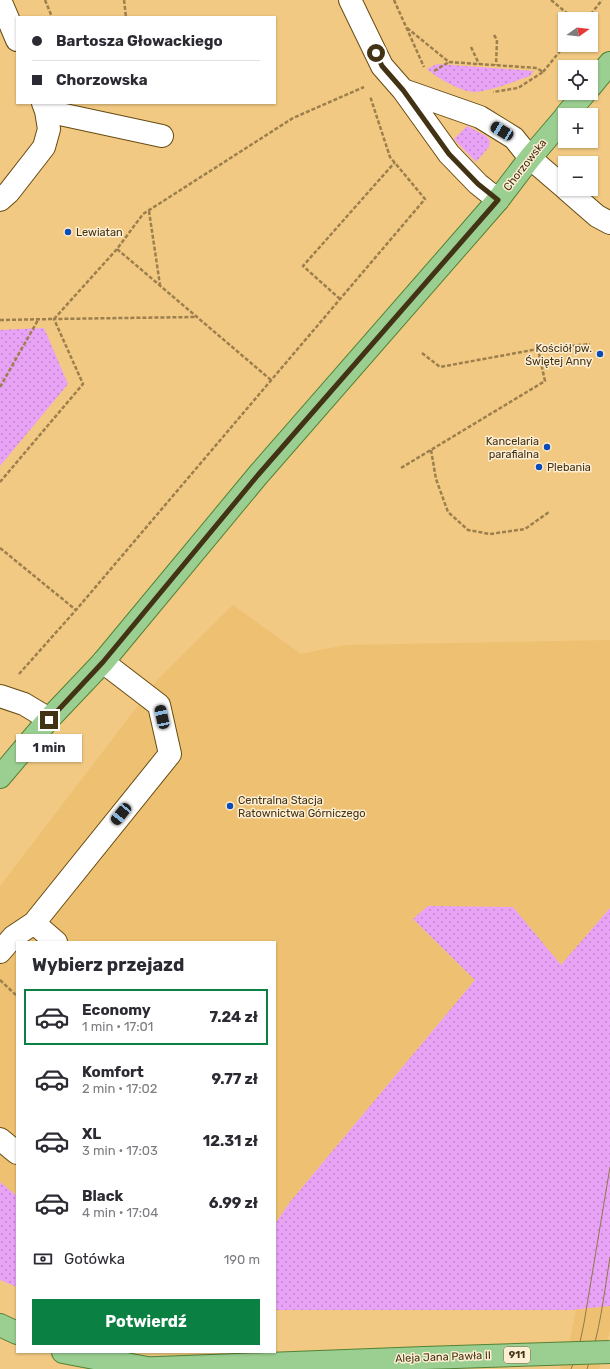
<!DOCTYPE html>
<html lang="pl">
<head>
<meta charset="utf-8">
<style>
  :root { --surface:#fff; --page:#f2f2f3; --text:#2b2b33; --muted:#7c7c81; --line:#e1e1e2; --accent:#0b8043 }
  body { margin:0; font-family:Rubik,sans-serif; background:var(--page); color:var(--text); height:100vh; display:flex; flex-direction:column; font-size:15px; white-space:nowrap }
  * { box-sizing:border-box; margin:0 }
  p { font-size:13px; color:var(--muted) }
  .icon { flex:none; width:22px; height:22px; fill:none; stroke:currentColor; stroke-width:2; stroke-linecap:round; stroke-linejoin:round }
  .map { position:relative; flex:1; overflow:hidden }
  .sheet { position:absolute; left:16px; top:941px; width:260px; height:412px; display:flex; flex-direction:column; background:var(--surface); border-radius:0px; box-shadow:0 1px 3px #0004 }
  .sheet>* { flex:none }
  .banner { position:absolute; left:16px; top:16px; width:260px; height:88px; border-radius:0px; box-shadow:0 1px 3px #0004; display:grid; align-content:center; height:88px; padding:0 16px; background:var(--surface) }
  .needle { width:26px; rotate:76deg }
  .tools { position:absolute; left:558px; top:12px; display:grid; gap:8px }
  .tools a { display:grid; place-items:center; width:40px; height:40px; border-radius:0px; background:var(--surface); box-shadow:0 1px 3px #0004; font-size:20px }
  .end { position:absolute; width:18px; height:18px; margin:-9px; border:5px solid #433315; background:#fff; box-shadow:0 0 0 2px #fff }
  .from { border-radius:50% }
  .bubble { position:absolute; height:28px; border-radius:0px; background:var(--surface); box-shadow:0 1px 3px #0004; font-size:13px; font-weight:700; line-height:28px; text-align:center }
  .car { position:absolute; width:12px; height:24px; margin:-12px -6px; border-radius:5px; box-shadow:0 0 3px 1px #0007; background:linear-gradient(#222 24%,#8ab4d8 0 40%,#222 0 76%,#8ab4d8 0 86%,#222 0) }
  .banner b { display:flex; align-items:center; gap:14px; height:38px; font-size:15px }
  .banner b+b { border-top:1px solid var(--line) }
  .banner i { width:10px; height:10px; background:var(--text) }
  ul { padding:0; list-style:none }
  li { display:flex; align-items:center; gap:12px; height:56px; margin:0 8px 6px; padding:0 8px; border:2px solid transparent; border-radius:0px }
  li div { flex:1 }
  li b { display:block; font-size:15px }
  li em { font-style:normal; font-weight:700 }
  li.current { border-color:var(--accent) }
  li>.icon { width:36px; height:36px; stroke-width:1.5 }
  h2 { padding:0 16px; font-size:18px; line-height:48px }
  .pay { display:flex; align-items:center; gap:10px; height:44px; padding:0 16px; font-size:15px }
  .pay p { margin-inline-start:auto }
  .cta { display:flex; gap:8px; margin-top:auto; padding:8px 16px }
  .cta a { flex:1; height:46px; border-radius:0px; background:var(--accent); color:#fff; font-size:16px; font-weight:700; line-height:46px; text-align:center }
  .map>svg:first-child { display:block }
  .built { fill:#eec172 }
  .grass { fill:url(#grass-dots) }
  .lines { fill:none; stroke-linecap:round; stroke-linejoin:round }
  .minor-casing { stroke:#674b12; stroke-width:24 }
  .major-casing { stroke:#518336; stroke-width:24 }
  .path { stroke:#9c7f4d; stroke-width:2.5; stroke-dasharray:4 2; stroke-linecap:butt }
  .minor { stroke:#fff; stroke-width:22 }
  .major { stroke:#9bce91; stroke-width:22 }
  .tram { stroke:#927747; stroke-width:1 }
  .major-bridge-casing { stroke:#518336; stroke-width:24; stroke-linecap:butt }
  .major-bridge { stroke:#9bce91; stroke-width:22 }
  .route { stroke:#433315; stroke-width:5 }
  .poi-dot { fill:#094cb7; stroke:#feeed3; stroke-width:1.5 }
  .labels { text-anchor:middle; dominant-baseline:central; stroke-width:3; stroke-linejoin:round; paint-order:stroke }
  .shield { fill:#feeed3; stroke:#7b6b4e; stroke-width:1 }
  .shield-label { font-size:10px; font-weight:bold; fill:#433315 }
  .street-label { font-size:11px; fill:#433315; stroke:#feeed3 }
  .poi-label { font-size:11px; fill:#433315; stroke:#feeed3; text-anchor:start }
</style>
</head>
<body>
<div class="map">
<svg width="610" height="1369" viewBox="0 0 610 1369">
  <defs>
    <pattern id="grass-dots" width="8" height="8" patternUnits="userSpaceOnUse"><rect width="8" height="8" fill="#e8a2f6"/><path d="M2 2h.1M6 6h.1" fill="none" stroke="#be85c6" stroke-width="1.8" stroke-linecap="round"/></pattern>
  </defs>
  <rect width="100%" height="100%" fill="#f1c982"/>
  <!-- built -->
  <path class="built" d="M233,605L301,654L346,645L610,640V908L561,966L513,907L428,906L413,919L475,980L290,1202L275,1224V942H17V1196L0,1182V886L159,678Z
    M610,1100V1330L599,1369H560L569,1344L575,1315Z"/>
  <!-- grass -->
  <path class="grass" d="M437,64L534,71L530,76C513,82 491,91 474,92C461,92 436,77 427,69Z
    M467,126L486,136L490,141L489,147L476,162L454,139Z
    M44,328L68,384L0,466V330Z
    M428,906L513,907L561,965L610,908V1306L571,1310H275V1224L290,1202L475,980L413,919Z
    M0,1182L17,1196V1287L0,1280Z"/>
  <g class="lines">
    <defs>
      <path id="minor" d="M0,0L17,40
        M350,0L382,66L403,90L449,154L478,184L498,200
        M403,90L480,117L514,138L530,158L565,188
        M46,111L162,136
        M566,189L597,216L610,223
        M0,200L9,192L44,147L49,129L46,111L43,103
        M0,696L24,704L49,719
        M56,942L34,923L170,754L159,705L103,662
        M0,952L13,937L34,923
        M0,1139L17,1153"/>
      <path id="major" d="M591,86L610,63
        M566,115L585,93
        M0,777L49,719L103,662L258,475L498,200L530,158L565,117
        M0,1325L17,1333
        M63,1352L147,1368
        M132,1369L424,1358"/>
    </defs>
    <!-- minor casing -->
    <use href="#minor" class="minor-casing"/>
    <!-- major casing -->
    <use href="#major" class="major-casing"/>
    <!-- path -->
    <path class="path" d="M45,0L52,17
      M124,0L126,17
      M394,0L424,67
      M551,0L574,19
      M587,19L602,0
      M407,28L449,62L537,68L543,72L518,88L493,92
      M494,35L497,40L496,65
      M471,47L479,64
      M434,71L449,62
      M543,72L565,45
      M149,211L160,285
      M340,299L303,266L395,162
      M0,320L54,319L117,249
      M422,353L440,367L538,349L590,344
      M271,380L117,249L143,214L293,118L364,87
      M0,387L38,320
      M431,450L436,479L448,512L468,530L490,534L525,529L549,512
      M401,468L545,381L538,349
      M0,482L83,384L54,319L196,317
      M0,548L76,610
      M19,674L76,610L425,199L390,157L370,96
      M0,980L17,996"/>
    <!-- minor -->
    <use href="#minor" class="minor"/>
    <!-- major -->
    <use href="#major" class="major"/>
    <!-- tram -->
    <path class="tram" d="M571,1369L578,1352L584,1323L610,1167
      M587,1369C600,1333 604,1294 610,1257"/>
    <defs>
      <path id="major-bridge" d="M424,1358L610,1352"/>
    </defs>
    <!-- major-bridge casing -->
    <use href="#major-bridge" class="major-bridge-casing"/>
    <!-- major-bridge -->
    <use href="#major-bridge" class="major-bridge"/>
  </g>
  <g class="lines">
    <!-- route -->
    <path class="route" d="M49,720L103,662L258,475L498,200L478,184L449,154L403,90L382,66L376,53"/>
  </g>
  <!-- markers -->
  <g class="poi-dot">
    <circle cx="68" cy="232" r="4"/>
    <circle cx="600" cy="354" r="4"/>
    <circle cx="547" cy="447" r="4"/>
    <circle cx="539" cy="467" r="4"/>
    <circle cx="230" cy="806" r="4"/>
  </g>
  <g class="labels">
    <!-- shield labels -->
    <rect class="shield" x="504" y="1347" width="26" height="16" rx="3"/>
    <g class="shield-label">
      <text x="517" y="1355">911</text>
    </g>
    <!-- street labels -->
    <g class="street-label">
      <text transform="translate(525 165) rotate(-52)">Chorzowska</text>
      <text transform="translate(443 1357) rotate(-2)">Aleja Jana Pawła II</text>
    </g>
    <!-- poi labels -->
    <g class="poi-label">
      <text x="76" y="232">Lewiatan</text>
      <text x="592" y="348" text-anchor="end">Kościół pw.<tspan x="592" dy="13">Świętej Anny</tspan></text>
      <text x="539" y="441" text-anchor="end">Kancelaria<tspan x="539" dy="13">parafialna</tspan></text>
      <text x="547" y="467">Plebania</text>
      <text x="238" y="800">Centralna Stacja<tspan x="238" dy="13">Ratownictwa Górniczego</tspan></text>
    </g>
  </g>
</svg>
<div class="tools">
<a><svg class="needle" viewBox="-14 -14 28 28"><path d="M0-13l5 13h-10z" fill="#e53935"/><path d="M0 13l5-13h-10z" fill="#7c7c81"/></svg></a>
<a><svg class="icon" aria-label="locate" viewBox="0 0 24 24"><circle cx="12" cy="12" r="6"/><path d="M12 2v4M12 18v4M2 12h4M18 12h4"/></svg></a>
<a>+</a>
<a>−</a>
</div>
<i class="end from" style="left:376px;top:53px"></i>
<i class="end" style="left:49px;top:720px"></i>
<div class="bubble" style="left:16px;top:734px;width:66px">1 min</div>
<i class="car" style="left:502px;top:131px;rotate:301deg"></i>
<i class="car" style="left:162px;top:717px;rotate:348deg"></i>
<i class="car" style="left:121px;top:814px;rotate:219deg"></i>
<div class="banner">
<b><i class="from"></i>Bartosza Głowackiego</b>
<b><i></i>Chorzowska</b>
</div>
<section class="sheet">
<h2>Wybierz przejazd</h2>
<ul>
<li class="current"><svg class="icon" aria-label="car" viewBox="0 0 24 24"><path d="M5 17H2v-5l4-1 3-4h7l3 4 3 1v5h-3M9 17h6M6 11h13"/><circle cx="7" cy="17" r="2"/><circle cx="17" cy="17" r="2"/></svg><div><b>Economy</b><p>1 min · 17:01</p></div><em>7.24 zł</em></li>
<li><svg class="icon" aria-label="car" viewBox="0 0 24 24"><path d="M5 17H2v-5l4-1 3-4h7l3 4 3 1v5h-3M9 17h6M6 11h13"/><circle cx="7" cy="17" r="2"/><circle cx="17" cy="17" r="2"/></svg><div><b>Komfort</b><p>2 min · 17:02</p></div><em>9.77 zł</em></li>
<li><svg class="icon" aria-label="car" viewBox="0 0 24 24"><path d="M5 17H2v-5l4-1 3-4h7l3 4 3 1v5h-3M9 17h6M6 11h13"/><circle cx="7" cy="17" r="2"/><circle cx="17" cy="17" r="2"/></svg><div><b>XL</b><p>3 min · 17:03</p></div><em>12.31 zł</em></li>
<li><svg class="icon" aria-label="car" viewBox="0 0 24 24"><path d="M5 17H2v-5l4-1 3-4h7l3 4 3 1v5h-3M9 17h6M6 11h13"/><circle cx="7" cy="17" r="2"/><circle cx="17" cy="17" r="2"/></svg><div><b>Black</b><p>4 min · 17:04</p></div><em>6.99 zł</em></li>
</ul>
<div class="pay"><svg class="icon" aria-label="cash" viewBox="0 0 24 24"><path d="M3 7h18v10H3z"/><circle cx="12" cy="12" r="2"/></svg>Gotówka<p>190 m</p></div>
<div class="cta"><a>Potwierdź</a></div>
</section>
</div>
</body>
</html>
